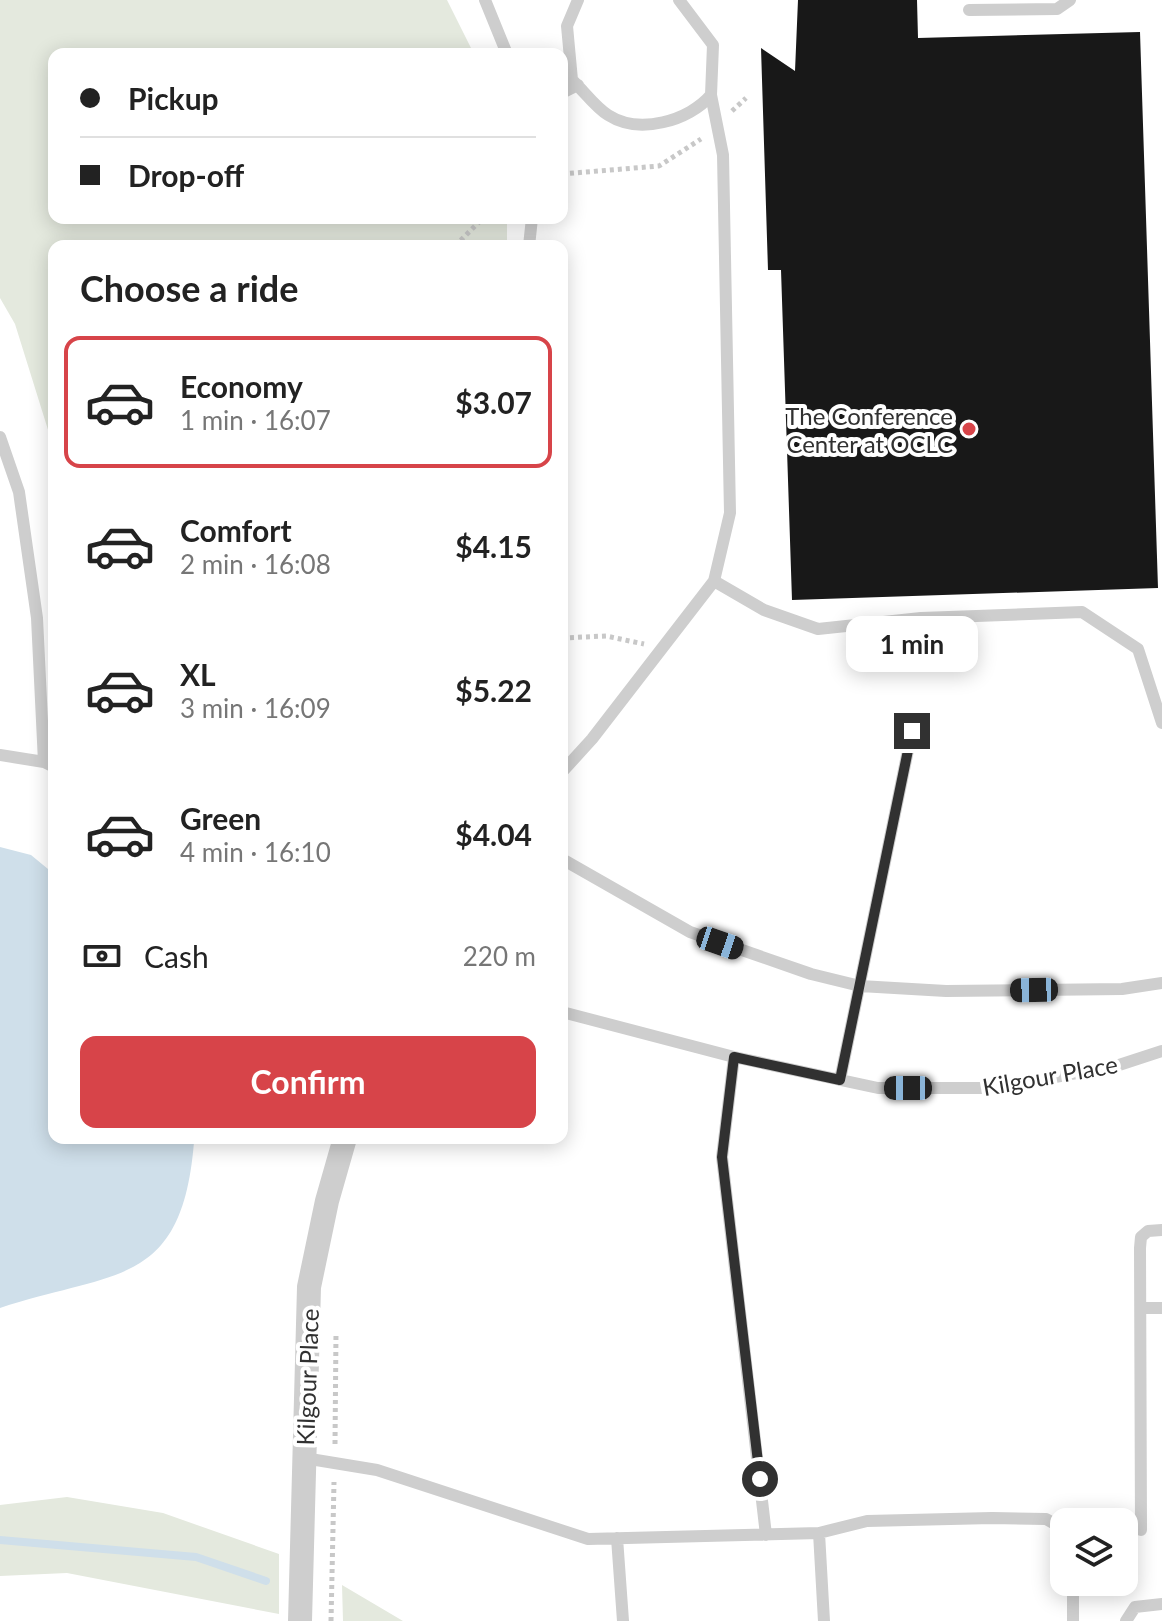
<!DOCTYPE html>
<html lang="en">
<head>
<meta charset="utf-8">
<style>
  :root { --surface:#fff; --page:#f2f2f2; --text:#222; --muted:#767676; --line:#e0e0e0; --accent:#d74449 }
  body { margin:0; font-family:Lato,sans-serif; background:var(--page); color:var(--text); height:100vh; display:flex; flex-direction:column; font-size:30px; white-space:nowrap }
  * { box-sizing:border-box; margin:0 }
  p { font-size:26px; color:var(--muted) }
  .icon { flex:none; width:44px; height:44px; fill:none; stroke:currentColor; stroke-width:2; stroke-linecap:round; stroke-linejoin:round }
  .map { position:relative; flex:1; overflow:hidden }
  .drawer { position:absolute; left:48px; top:240px; width:520px; height:904px; display:flex; flex-direction:column; background:var(--surface); border-radius:16px; box-shadow:0 4px 20px #0003 }
  .drawer>* { flex:none }
  .top-card { position:absolute; left:48px; top:48px; width:520px; height:176px; border-radius:16px; box-shadow:0 4px 20px #0003; display:grid; align-content:center; height:176px; padding:0 32px; background:var(--surface) }
  .fabs { position:absolute; left:1050px; top:1508px; display:grid; gap:16px }
  .fabs a { display:grid; place-items:center; width:88px; height:88px; border-radius:16px; background:var(--surface); box-shadow:0 4px 20px #0003; font-size:40px }
  .end { position:absolute; width:36px; height:36px; margin:-18px; border:10px solid #313131; background:#fff; box-shadow:0 0 0 4px #fff }
  .from { border-radius:50% }
  .bubble { position:absolute; height:56px; border-radius:16px; background:var(--surface); box-shadow:0 4px 20px #0003; font-size:26px; font-weight:700; line-height:56px; text-align:center }
  .car { position:absolute; width:24px; height:48px; margin:-24px -12px; border-radius:10px; box-shadow:0 0 6px 2px #0007; background:linear-gradient(#222 24%,#8ab4d8 0 40%,#222 0 76%,#8ab4d8 0 86%,#222 0) }
  .top-card b { display:flex; align-items:center; gap:28px; height:76px; font-size:30px }
  .top-card b+b { border-top:2px solid var(--line) }
  .top-card i { width:20px; height:20px; background:var(--text) }
  ul { padding:0; list-style:none }
  li { display:flex; align-items:center; gap:24px; height:132px; margin:0 16px 12px; padding:0 16px; border:4px solid transparent; border-radius:16px }
  li div { flex:1 }
  li b { display:block; font-size:30px }
  li em { font-style:normal; font-weight:700 }
  li.selected { border-color:var(--accent) }
  li>.icon { width:72px; height:72px; stroke-width:1.5 }
  h2 { padding:0 32px; font-size:36px; line-height:96px }
  .pay { display:flex; align-items:center; gap:20px; height:88px; padding:0 32px; font-size:30px }
  .pay p { margin-inline-start:auto }
  .action { display:flex; gap:16px; margin-top:auto; padding:16px 32px }
  .action a { flex:1; height:92px; border-radius:16px; background:var(--accent); color:#fff; font-size:32px; font-weight:700; line-height:92px; text-align:center }
  .map>svg:first-child { display:block }
  .green { fill:#e4e9de }
  .water { fill:#cfdfea }
  .lines { fill:none; stroke-linecap:round; stroke-linejoin:round }
  .stream { stroke:#cfdfea; stroke-width:8 }
  .building { fill:#181818 }
  .path { stroke:#c8c8c8; stroke-width:5; stroke-dasharray:4 4; stroke-linecap:butt }
  .lane { stroke:#cecece; stroke-width:12 }
  .street { stroke:#cecece; stroke-width:24 }
  .route { stroke:#313131; stroke-width:10 }
  .poi-dot { fill:#d74449; stroke:#fff; stroke-width:3 }
  .labels { text-anchor:middle; dominant-baseline:central; stroke-width:8; stroke-linejoin:round; paint-order:stroke }
  .poi-label { font-size:24px; fill:#313131; stroke:#fff; text-anchor:end }
  .street-label { font-size:24px; fill:#313131; stroke:#fff }
</style>
</head>
<body>
<div class="map">
<svg width="1162" height="1621" viewBox="0 0 1162 1621">
  <rect width="100%" height="100%" fill="#fff"/>
  <!-- green -->
  <path class="green" d="M0,0H447L474,54H54V218H507V246H54V449L15,324L0,298Z
    M67,1497L163,1513L279,1554V1614L67,1573L0,1576V1505Z
    M342,1585L403,1621H343Z"/>
  <!-- water -->
  <path class="water" d="M0,847L31,855L54,874V1138H193L194,1142C182,1289 114,1270 0,1308Z"/>
  <g class="lines">
    <!-- stream -->
    <path class="stream" d="M0,1540L196,1557L266,1581"/>
  </g>
  <!-- building -->
  <path class="building" d="M798,0H917L918,38L1140,32L1158,588L792,600L781,270H768L761,48L795,71Z"/>
  <g class="lines">
    <!-- path -->
    <path class="path" d="M732,111L746,98
      M562,174L659,166L701,139
      M455,246L483,218
      M562,638L606,636L644,644
      M335,1444L336,1333
      M331,1621L334,1482"/>
    <!-- lane -->
    <path class="lane" d="M485,0L507,54
      M578,0L567,26L572,80C584,91 595,107 608,115C639,135 689,121 711,95
      M679,0L713,45L711,95L723,155L730,513L714,581L764,610L818,629L921,618L1082,612L1138,649L1162,723
      M969,10L1057,9L1070,0
      M562,93L578,85
      M529,246L532,218
      M0,437L19,492L37,618L44,762
      M0,755L44,762L54,767
      M562,772L592,739L714,581
      M562,859L690,932L811,974L860,986L946,991L1122,989L1162,983
      M562,1012L734,1057L878,1088H997L1119,1065L1162,1051
      M734,1057L722,1157L766,1535
      M840,1080L912,731
      M1141,1308H1162
      M304,1458L377,1470L588,1539L819,1533L824,1621
      M1141,1530L1140,1248L1141,1237L1148,1231L1162,1230
      M819,1533L867,1521L992,1518L1046,1519L1064,1529
      M617,1538L623,1621
      M1073,1582V1621
      M1126,1621L1135,1607L1162,1604"/>
    <!-- street -->
    <path class="street" d="M300,1621L309,1287L327,1201L345,1138"/>
  </g>
  <g class="lines">
    <!-- route -->
    <path class="route" d="M760,1479L722,1157L734,1057L840,1080L912,731"/>
  </g>
  <!-- markers -->
  <circle class="poi-dot" cx="969" cy="429" r="8"/>
  <g class="labels">
    <!-- poi labels -->
    <g class="poi-label">
      <text x="953" y="415">The Conference<tspan x="953" dy="28">Center at OCLC</tspan></text>
    </g>
    <!-- street labels -->
    <g class="street-label">
      <text transform="translate(1050 1075) rotate(-10)">Kilgour Place</text>
      <text transform="translate(307 1377) rotate(-88)">Kilgour Place</text>
    </g>
  </g>
</svg>
<div class="fabs">
<a><svg class="icon" aria-label="layers" viewBox="0 0 24 24"><path d="M12 4l9 5-9 5-9-5zM3 14l9 5 9-5"/></svg></a>
</div>
<i class="end from" style="left:760px;top:1479px"></i>
<i class="end" style="left:912px;top:731px"></i>
<div class="bubble" style="left:846px;top:616px;width:132px">1 min</div>
<i class="car" style="left:720px;top:943px;rotate:109deg"></i>
<i class="car" style="left:1034px;top:990px;rotate:269deg"></i>
<i class="car" style="left:908px;top:1088px;rotate:270deg"></i>
<div class="top-card">
<b><i class="from"></i>Pickup</b>
<b><i></i>Drop-off</b>
</div>
<section class="drawer">
<h2>Choose a ride</h2>
<ul>
<li class="selected"><svg class="icon" aria-label="car" viewBox="0 0 24 24"><path d="M5 17H2v-5l4-1 3-4h7l3 4 3 1v5h-3M9 17h6M6 11h13"/><circle cx="7" cy="17" r="2"/><circle cx="17" cy="17" r="2"/></svg><div><b>Economy</b><p>1 min · 16:07</p></div><em>$3.07</em></li>
<li><svg class="icon" aria-label="car" viewBox="0 0 24 24"><path d="M5 17H2v-5l4-1 3-4h7l3 4 3 1v5h-3M9 17h6M6 11h13"/><circle cx="7" cy="17" r="2"/><circle cx="17" cy="17" r="2"/></svg><div><b>Comfort</b><p>2 min · 16:08</p></div><em>$4.15</em></li>
<li><svg class="icon" aria-label="car" viewBox="0 0 24 24"><path d="M5 17H2v-5l4-1 3-4h7l3 4 3 1v5h-3M9 17h6M6 11h13"/><circle cx="7" cy="17" r="2"/><circle cx="17" cy="17" r="2"/></svg><div><b>XL</b><p>3 min · 16:09</p></div><em>$5.22</em></li>
<li><svg class="icon" aria-label="car" viewBox="0 0 24 24"><path d="M5 17H2v-5l4-1 3-4h7l3 4 3 1v5h-3M9 17h6M6 11h13"/><circle cx="7" cy="17" r="2"/><circle cx="17" cy="17" r="2"/></svg><div><b>Green</b><p>4 min · 16:10</p></div><em>$4.04</em></li>
</ul>
<div class="pay"><svg class="icon" aria-label="cash" viewBox="0 0 24 24"><path d="M3 7h18v10H3z"/><circle cx="12" cy="12" r="2"/></svg>Cash<p>220 m</p></div>
<div class="action"><a>Confirm</a></div>
</section>
</div>
</body>
</html>
